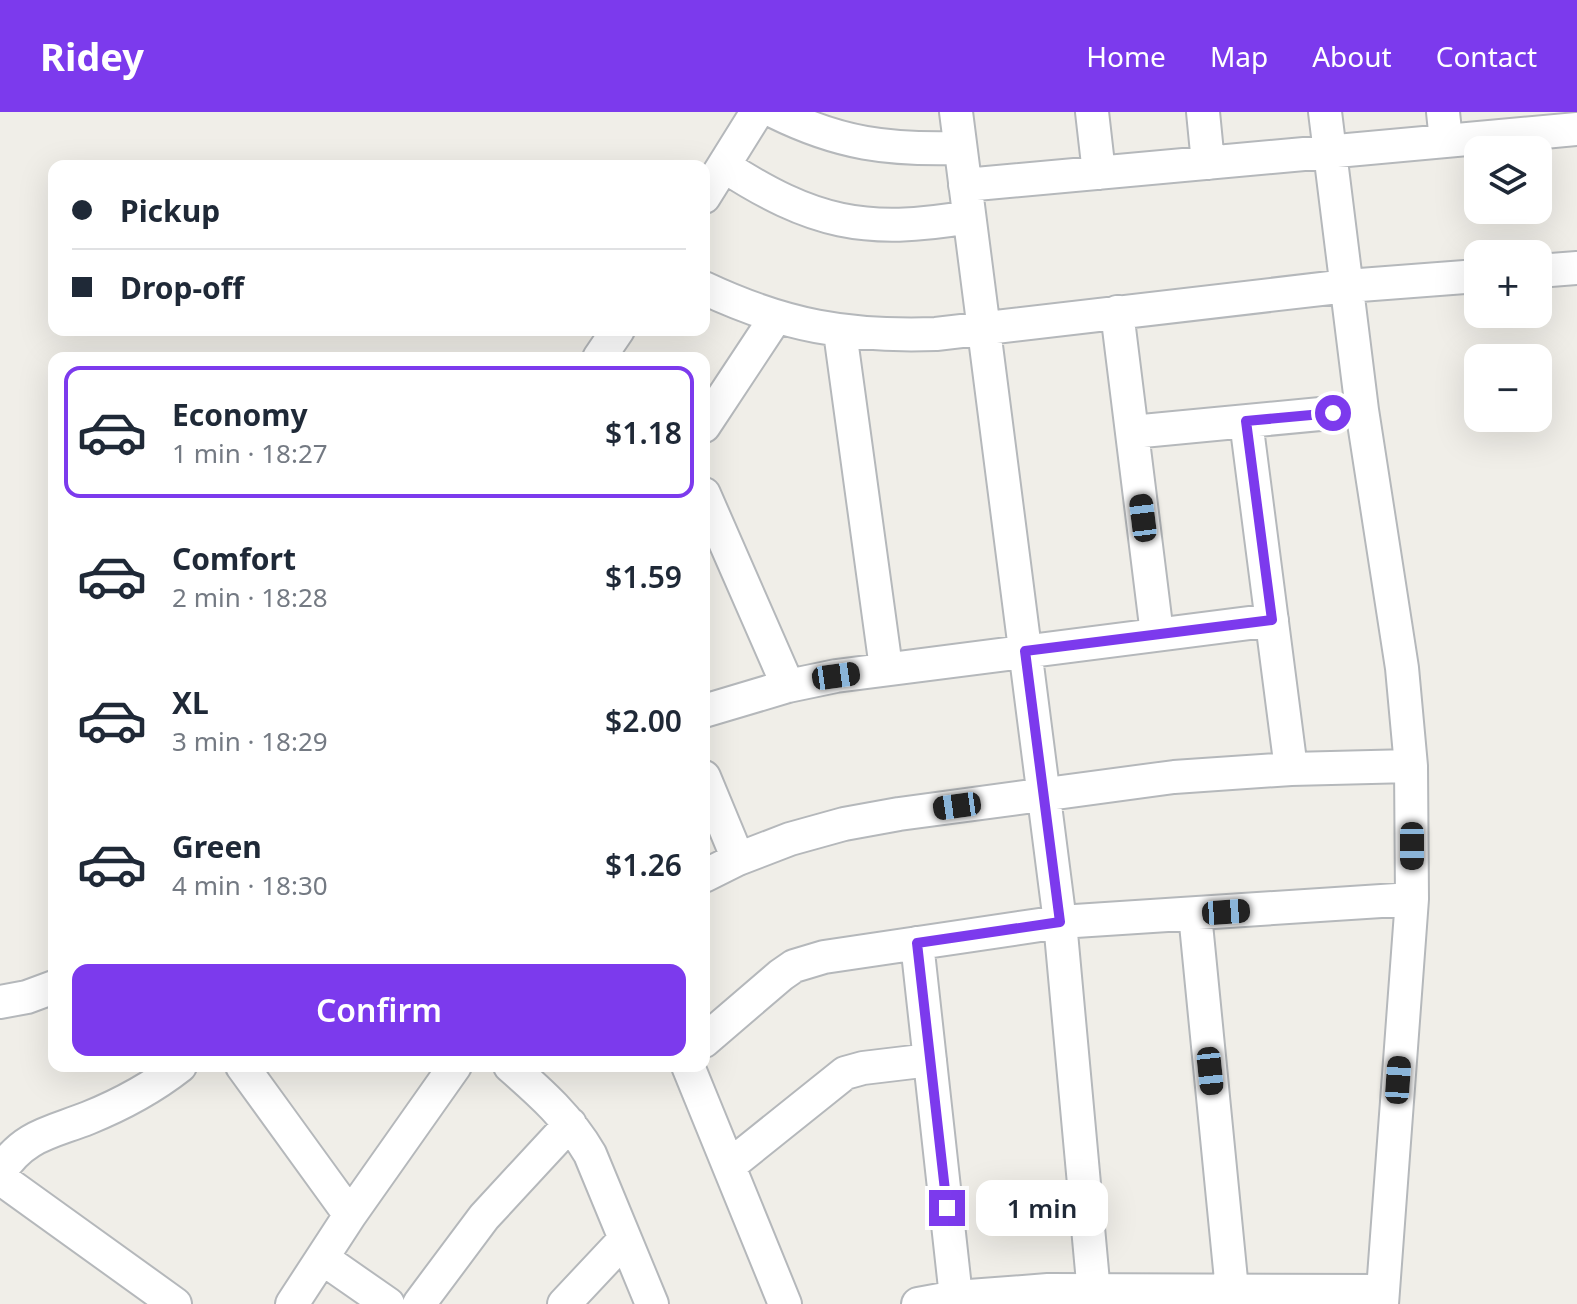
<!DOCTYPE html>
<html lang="en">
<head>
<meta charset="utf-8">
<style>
  :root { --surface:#fff; --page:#f2f2f3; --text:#1f2937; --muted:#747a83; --line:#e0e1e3; --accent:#7c3aed }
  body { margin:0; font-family:"Noto Sans",sans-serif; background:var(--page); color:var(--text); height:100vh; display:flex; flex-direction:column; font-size:30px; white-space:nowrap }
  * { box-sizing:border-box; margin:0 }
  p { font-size:26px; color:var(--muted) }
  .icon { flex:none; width:44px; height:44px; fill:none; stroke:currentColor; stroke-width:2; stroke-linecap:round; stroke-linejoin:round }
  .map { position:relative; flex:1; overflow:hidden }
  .panel { position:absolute; left:48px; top:240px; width:662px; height:720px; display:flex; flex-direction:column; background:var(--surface); border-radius:16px; box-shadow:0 8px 32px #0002 }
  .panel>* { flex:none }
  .top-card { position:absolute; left:48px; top:48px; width:662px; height:176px; border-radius:16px; box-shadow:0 8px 32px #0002; display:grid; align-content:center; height:176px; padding:0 24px; background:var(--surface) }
  .tools { position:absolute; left:1464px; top:24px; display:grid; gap:16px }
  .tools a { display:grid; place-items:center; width:88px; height:88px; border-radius:16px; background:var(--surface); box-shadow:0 8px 32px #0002; font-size:40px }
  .end { position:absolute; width:36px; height:36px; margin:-18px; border:10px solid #7c3aed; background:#fff; box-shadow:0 0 0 4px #fff }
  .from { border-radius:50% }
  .bubble { position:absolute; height:56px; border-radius:16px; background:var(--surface); box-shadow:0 8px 32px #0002; font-size:26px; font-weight:600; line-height:56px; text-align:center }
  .car { position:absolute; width:24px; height:48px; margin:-24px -12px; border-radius:10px; box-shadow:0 0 6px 2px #0007; background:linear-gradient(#222 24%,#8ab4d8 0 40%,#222 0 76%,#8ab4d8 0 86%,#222 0) }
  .top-card b { display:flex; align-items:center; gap:28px; height:76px; font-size:30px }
  .top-card b+b { border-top:2px solid var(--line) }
  .top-card i { width:20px; height:20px; background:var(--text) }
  ul { padding:14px 0 0; list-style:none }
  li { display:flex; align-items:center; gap:24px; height:132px; margin:0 16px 12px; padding:0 8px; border:4px solid transparent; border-radius:16px }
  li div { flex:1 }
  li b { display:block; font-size:30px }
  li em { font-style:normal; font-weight:600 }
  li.current { border-color:var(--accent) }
  li>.icon { width:72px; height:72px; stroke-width:1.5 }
  .cta { display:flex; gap:16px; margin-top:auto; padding:16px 24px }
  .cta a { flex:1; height:92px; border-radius:16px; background:var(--accent); color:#fff; font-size:32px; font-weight:600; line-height:92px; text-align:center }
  header { display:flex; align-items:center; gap:48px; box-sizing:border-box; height:112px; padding:0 40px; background:var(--accent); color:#fff }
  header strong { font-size:38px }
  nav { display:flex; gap:44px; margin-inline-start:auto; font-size:28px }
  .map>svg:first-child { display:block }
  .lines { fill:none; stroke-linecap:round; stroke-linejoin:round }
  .street-casing { stroke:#b5b8bb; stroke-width:36 }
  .street { stroke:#fff; stroke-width:32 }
  .route { stroke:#7c3aed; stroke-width:10 }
</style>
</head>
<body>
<header>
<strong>Ridey</strong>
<nav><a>Home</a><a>Map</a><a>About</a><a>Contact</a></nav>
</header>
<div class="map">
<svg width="1577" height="1192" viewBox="0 0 1577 1192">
  <rect width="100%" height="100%" fill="#f0eee8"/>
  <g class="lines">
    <defs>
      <path id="street" d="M775,0C840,32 888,38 960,36
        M956,0L1060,810L1095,1192
        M1092,0L1099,61
        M1203,0L1208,51
        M1325,0L1362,298L1402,556L1411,654L1412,787L1382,1192
        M1443,0L1446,29
        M724,54C812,111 865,123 969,105
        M965,73L1577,17
        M704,85L757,0
        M1538,159L1577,156
        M704,176C785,214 847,225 936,222L1347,174L1478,164
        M1117,200L1157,522
        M840,220L886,556
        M599,246L618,218
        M1246,309L1291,657
        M704,314L776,205
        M1132,320L1362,298
        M704,382L788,574
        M704,599L788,574L836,564L1272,508
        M704,665L738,747
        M704,764L738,747L790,727L844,712L899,702L1174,665L1291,657L1411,654
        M1195,802L1232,1178
        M917,831L956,1185
        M0,890L27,885L54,875
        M704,929L781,863L794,854L824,845L1060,810L1412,787
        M242,954L350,1103
        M510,954C541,981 569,1006 590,1042L652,1192
        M688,954L785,1192
        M729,1054L845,961L863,956L930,948
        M0,1060C24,1023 50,1021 88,1006C120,993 152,976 180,954
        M0,1066L175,1192
        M322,1146L388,1192
        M292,1192L350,1103L455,954
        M419,1192L484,1105L570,1012
        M564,1192L625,1127
        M918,1192L956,1185L1048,1178L1382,1179"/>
    </defs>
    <!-- street casing -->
    <use href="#street" class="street-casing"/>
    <!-- street -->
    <use href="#street" class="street"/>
  </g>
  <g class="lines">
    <!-- route -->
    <path class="route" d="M947,1096L917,831L1060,810L1025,539L1272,508L1246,309L1333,301"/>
  </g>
</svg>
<div class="tools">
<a><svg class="icon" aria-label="layers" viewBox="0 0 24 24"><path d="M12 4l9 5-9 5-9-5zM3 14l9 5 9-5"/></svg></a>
<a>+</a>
<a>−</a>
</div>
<i class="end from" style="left:1333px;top:301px"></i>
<i class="end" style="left:947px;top:1096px"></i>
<div class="bubble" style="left:976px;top:1068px;width:132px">1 min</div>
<i class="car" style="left:1143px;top:406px;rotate:353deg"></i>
<i class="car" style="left:836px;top:564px;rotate:82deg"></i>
<i class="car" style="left:957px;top:694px;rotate:262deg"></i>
<i class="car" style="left:1412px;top:734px;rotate:180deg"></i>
<i class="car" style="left:1226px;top:800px;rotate:86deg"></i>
<i class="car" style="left:1210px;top:959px;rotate:174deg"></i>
<i class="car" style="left:1398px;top:968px;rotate:4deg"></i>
<div class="top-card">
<b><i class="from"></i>Pickup</b>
<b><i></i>Drop-off</b>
</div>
<section class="panel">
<ul>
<li class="current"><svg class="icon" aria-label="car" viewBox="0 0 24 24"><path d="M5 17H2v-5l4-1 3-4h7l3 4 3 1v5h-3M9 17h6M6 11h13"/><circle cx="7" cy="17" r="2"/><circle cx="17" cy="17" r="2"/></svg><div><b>Economy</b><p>1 min · 18:27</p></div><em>$1.18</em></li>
<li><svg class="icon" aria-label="car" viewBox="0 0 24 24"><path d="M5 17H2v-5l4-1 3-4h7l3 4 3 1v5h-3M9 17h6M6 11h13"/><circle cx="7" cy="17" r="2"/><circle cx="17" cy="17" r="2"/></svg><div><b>Comfort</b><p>2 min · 18:28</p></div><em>$1.59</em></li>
<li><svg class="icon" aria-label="car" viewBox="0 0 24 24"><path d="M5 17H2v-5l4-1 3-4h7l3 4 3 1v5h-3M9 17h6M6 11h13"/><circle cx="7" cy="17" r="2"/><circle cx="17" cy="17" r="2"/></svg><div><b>XL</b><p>3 min · 18:29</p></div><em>$2.00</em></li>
<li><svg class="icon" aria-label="car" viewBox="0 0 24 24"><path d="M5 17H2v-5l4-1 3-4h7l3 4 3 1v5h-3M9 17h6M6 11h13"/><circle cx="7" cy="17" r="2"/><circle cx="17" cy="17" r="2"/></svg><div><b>Green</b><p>4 min · 18:30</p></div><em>$1.26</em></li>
</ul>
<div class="cta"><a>Confirm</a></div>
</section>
</div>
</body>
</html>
